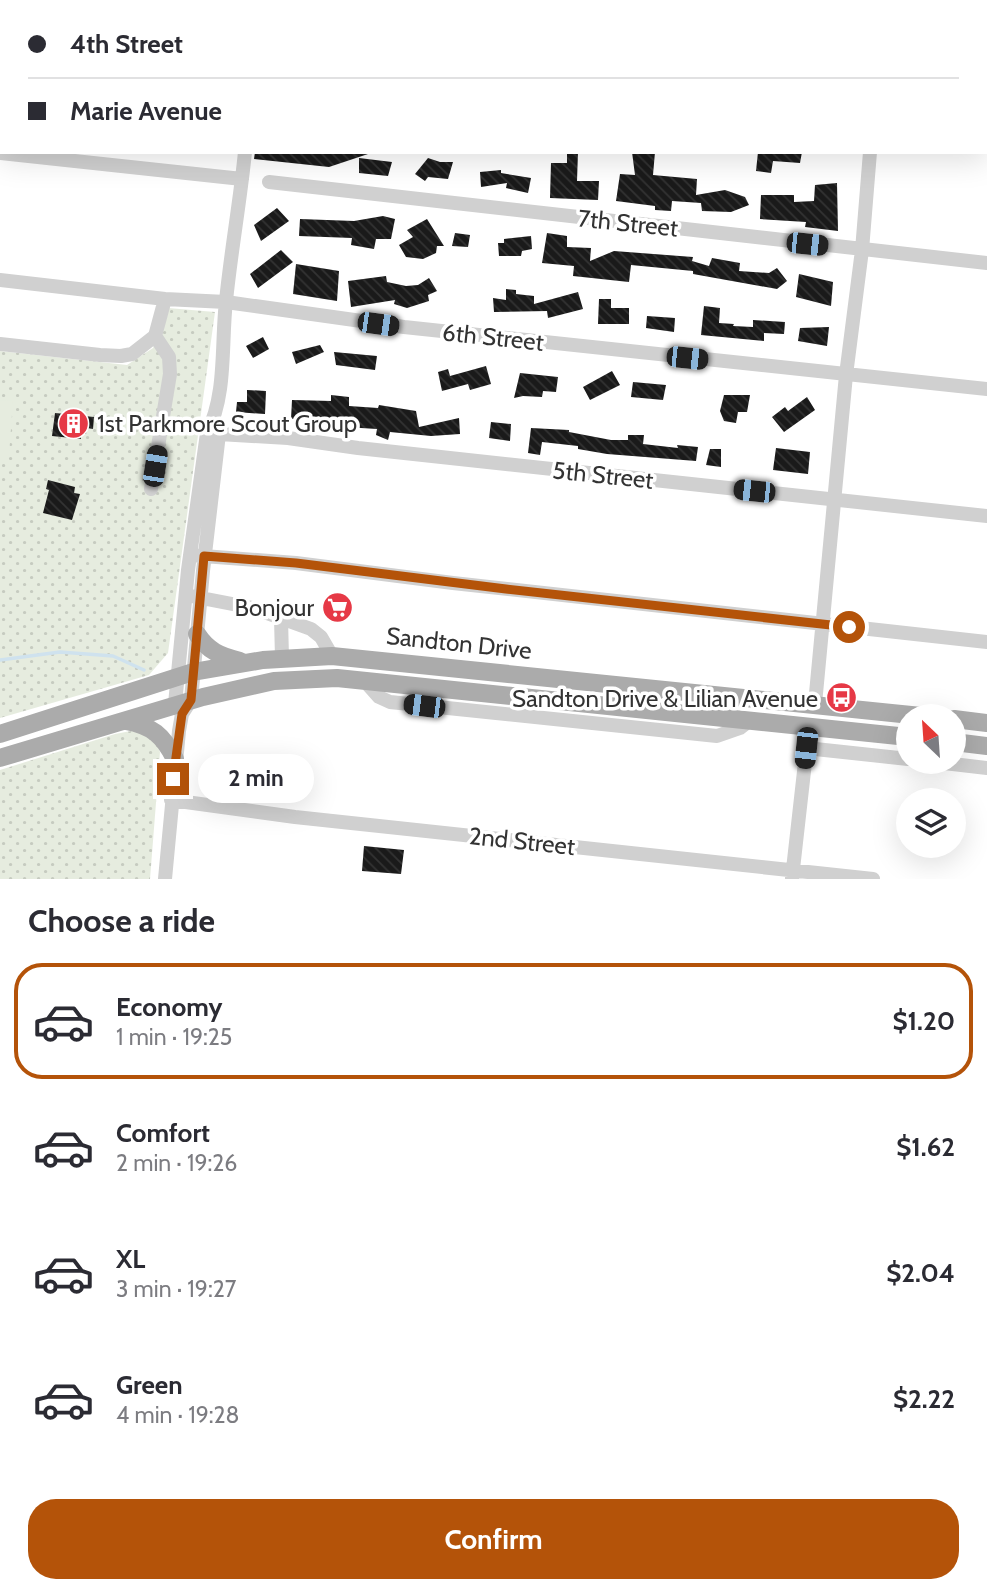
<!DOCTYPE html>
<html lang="en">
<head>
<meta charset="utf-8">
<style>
  :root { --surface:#fff; --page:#f2f2f3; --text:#2b2b33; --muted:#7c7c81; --line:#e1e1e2; --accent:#b45309 }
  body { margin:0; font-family:Cabin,sans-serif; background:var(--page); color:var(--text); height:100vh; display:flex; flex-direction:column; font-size:26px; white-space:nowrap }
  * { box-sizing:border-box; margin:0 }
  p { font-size:23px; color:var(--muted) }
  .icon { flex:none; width:38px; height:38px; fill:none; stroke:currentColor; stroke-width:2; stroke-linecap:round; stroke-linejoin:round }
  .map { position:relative; height:879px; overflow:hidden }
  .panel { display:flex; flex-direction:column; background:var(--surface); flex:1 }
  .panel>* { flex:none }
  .hud { position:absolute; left:0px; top:0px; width:987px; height:154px; box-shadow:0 7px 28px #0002; display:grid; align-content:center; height:154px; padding:0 28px; background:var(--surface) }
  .needle { width:46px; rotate:335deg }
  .tools { position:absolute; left:896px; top:704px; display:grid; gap:14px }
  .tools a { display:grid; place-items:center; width:70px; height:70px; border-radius:50%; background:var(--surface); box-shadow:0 7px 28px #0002; font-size:35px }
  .end { position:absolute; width:32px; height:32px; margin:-16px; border:9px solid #b45309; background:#fff; box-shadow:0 0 0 4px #fff }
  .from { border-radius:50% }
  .bubble { position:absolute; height:49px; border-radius:24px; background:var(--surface); box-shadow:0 7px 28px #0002; font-size:23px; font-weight:700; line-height:49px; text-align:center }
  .car { position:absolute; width:21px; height:42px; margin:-21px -10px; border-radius:9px; box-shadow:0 0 5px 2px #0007; background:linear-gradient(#222 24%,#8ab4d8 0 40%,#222 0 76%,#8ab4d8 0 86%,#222 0) }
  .hud b { display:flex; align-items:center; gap:24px; height:66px; font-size:26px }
  .hud b+b { border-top:2px solid var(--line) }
  .hud i { width:18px; height:18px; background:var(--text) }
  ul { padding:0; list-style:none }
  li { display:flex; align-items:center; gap:21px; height:116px; margin:0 14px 10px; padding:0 14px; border:4px solid transparent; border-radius:28px }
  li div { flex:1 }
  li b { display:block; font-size:26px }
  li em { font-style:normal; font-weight:700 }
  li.selected { border-color:var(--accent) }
  li>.icon { width:63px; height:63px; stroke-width:1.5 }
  h2 { padding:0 28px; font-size:32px; line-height:84px }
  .cta { display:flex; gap:14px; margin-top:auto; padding:14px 28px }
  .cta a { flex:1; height:80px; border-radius:28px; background:var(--accent); color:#fff; font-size:28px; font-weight:700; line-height:80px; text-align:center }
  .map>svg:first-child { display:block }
  .grass { fill:url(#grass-dots) }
  .pitch { fill:#e6ecdf }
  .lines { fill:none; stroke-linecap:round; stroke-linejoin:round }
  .stream { stroke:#cfe2ee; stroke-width:3.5 }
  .building { fill:url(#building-back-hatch) }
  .minor { stroke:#d0d0d0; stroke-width:14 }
  .major { stroke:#ababab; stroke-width:18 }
  .route { stroke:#b45309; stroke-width:9 }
  .labels { text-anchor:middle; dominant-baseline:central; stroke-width:7; stroke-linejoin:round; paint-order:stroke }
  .street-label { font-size:24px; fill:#333; stroke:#fff }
  .poi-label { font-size:24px; fill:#333; stroke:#fff; text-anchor:end }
</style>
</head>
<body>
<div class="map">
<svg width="987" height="879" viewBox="0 0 987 879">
  <defs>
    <pattern id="grass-dots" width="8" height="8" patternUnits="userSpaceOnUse" patternTransform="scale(1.75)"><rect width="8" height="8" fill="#e6ecdf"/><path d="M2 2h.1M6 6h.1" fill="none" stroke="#c6cbc0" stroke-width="1.8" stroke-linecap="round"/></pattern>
    <pattern id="building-back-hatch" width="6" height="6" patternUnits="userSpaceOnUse" patternTransform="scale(1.75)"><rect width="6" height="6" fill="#1a1a1a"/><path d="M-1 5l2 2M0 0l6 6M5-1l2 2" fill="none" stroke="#333"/></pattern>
  </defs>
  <rect width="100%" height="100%" fill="#fff"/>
  <!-- grass -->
  <path class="grass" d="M168,308L215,312L168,653L149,675L0,718V351L127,365L153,348Z
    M136,730L156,742L160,752L150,879H0V770L115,734Z"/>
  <!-- pitch -->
  <path class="pitch" d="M0,400L13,401L9,455H0Z"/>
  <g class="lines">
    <!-- stream -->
    <path class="stream" d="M0,660L60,652L113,656L144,670"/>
  </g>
  <!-- building -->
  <path class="building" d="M255,152H368V154L329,167L254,159Z
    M567,152H578L577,181H599L598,200L550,198L551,163H567Z
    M632,152H655L653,175L697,179L696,195L725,190L745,197L749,205L731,212L702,211L701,203L672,201L671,211L655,210V206L616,201L620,174L635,175Z
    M758,152H802L800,163L773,161L771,173L756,171Z
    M359,158L392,162L388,176L359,173Z
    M428,158L440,162H453L448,179L428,177L425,181L415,174Z
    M501,170V173L531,178L528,193L506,188L507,183L481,187L480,172Z
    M837,183L838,231L805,227L806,222L760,219L761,195H794V202L814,201L815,185Z
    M277,208L289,221L261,241L254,225Z
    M383,216L395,219L391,239H376L374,249L351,245L352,238L299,236L300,219L354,221Z
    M427,219L444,246H437L436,253L423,259L406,257L399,245L413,237L407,230Z
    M455,233L470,235L468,247L452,246Z
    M547,233L567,236V247L591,248L590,261L614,251L693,257L692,261L709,266L712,258L740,263L739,271L769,273L777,268L787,281L777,289L693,274V271L631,265L629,282L573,276L574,266L542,263Z
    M531,236L532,249L522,251L521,256H499L498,243H504V239Z
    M281,250L293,262L258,288L250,274Z
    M296,264L339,271L337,301L293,294Z
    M799,274L833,282L831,306L796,297Z
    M386,276L387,282L406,286L418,285L429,278L437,291L428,295L429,301L407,308L394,304L395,300L351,307L348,281Z
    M506,289L516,290V294L534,296V304L578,292L583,309L548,318L547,311L494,312L493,298L506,300Z
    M599,299H611V308H629V324H598Z
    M704,306L720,308L719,323L734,324L733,326L753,327V320L785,322L784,334L764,333V341L701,335Z
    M647,316L675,318L674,332L646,328Z
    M829,327L827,346L798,341L800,328Z
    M263,337L269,349L253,358L246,346Z
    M320,345L324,352L296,364L292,352Z
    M334,352L377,356L375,370L336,365Z
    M486,366L491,384L470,390L468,384L442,391L438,372L448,369L450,376Z
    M612,371L620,385L590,400L583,387Z
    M520,373L558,377L556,392L543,391L542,397L523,396L514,398Z
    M633,382L666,385L663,400L631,397Z
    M247,390L266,391L265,414L236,412L237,402H247Z
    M331,395L349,397V406L378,408L379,405L416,411L419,427L459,418L460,434L431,436L390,432L388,440L376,435L377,429L329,426V420L291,419L292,400L331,401Z
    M724,395H750L747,412H738L736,423L724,421L720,411Z
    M807,397L815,410L784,432L772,417L785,407L788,411Z
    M55,413L94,417L93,429L87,428L86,434L81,433V439L52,436Z
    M491,422L511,424L510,441L489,438Z
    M531,428L569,430V432L611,440H628V435H644L643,444L678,448L677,445L698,447L696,461L607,454L578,449V446L542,442L540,455L528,453Z
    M776,448L810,452L808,474L773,470Z
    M710,449H721V467L706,465Z
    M48,480L75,487L74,493L80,494L72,520L43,513L49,490L46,489Z
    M364,846L404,850L401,874L362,871Z"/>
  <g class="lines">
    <!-- minor -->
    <path class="minor" d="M887,0L903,2
      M261,2V0
      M985,11H987
      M0,28H2
      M985,137H987
      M0,153L242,179
      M269,182L987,263
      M0,280L165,299L226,302L404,327L987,389
      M0,344L100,355L121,356L132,354L155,336L165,299
      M219,434L288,438L358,448L987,516
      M151,489L170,374L169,357L155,336
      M190,555L296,563L453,583L987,642
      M191,596L253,608L311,629L321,637L332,656
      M281,618L282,658
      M363,679L379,697L390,702L717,736L740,728L749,721
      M815,704L846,375L862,250L870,152
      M182,714L175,704L188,570L207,433C227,394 221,344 226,301C231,251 240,202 245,152
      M806,748L908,759
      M927,761L987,768
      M171,800L295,817L873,879
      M792,878L809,727
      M165,879L179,731L182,714L191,700L203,571L219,434L217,427"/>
    <!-- major -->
    <path class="major" d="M197,634C208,651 220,656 240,661
      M954,719L987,723
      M126,721C152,726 163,735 175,759
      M0,734L193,672L263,660L332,656L921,716
      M954,742L987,746
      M0,758L203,697L274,681L337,678L908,737"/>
  </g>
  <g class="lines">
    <!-- route -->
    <path class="route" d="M173,779L182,714L191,700L204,556L296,563L506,589L849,627"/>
  </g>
  <!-- icons -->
  <defs>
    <symbol id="building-disc" viewBox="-11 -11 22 22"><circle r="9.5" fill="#e63946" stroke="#fff"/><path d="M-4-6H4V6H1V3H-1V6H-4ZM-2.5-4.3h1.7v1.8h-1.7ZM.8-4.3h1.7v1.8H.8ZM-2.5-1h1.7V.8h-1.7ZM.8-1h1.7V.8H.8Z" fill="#fff"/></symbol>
    <symbol id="supermarket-disc" viewBox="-11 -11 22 22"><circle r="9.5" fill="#e63946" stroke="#fff"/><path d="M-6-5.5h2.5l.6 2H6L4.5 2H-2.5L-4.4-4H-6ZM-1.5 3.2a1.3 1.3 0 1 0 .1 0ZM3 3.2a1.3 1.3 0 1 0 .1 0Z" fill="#fff"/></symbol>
    <symbol id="bus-disc" viewBox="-11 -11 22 22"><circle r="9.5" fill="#e63946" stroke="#fff"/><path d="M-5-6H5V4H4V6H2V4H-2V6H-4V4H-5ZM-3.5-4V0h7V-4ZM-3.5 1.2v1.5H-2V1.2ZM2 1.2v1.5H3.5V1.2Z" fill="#fff"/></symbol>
  </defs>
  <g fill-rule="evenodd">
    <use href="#building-disc" x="56" y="406" width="35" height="35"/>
    <use href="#supermarket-disc" x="320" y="590" width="35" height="35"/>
    <use href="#bus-disc" x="824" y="680" width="35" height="35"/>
  </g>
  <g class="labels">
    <!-- street labels -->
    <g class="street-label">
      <text transform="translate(628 223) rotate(6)">7th Street</text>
      <text transform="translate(493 337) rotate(6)">6th Street</text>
      <text transform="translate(603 475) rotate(6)">5th Street</text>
      <text transform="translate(459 643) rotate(6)">Sandton Drive</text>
      <text transform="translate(522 841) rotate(6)">2nd Street</text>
    </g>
    <!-- poi labels -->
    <g class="poi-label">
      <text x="97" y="423" text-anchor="start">1st Parkmore Scout Group</text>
      <text x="314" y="607">Bonjour</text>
      <text x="818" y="698">Sandton Drive &amp; Lilian Avenue</text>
    </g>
  </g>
</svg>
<div class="tools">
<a><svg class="needle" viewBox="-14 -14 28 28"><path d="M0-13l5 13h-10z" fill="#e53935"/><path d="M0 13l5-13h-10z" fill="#7c7c81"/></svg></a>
<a><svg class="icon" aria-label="layers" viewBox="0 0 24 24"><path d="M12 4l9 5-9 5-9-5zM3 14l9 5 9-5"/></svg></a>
</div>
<i class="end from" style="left:849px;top:627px"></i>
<i class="end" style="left:173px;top:779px"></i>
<div class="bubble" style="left:198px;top:754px;width:116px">2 min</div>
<i class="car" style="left:807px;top:244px;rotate:96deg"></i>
<i class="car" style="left:378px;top:324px;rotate:98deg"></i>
<i class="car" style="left:687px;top:358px;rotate:96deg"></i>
<i class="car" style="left:155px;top:466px;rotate:9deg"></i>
<i class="car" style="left:754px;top:491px;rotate:276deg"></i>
<i class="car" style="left:424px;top:706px;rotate:277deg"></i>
<i class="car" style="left:806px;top:748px;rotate:186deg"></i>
<div class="hud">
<b><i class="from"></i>4th Street</b>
<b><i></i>Marie Avenue</b>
</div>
</div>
<section class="panel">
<h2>Choose a ride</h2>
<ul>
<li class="selected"><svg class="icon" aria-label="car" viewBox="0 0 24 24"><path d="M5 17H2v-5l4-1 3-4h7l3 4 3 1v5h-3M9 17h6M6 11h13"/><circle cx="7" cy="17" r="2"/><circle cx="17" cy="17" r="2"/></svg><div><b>Economy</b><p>1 min · 19:25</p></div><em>$1.20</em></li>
<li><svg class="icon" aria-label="car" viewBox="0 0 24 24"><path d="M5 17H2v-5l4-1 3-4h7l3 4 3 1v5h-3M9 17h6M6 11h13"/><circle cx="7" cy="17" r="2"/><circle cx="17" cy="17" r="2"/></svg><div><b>Comfort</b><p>2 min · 19:26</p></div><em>$1.62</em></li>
<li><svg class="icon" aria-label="car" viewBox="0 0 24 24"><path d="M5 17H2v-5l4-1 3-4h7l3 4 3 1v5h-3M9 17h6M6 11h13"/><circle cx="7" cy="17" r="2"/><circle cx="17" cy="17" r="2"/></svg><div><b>XL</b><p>3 min · 19:27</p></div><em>$2.04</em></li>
<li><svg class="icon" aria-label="car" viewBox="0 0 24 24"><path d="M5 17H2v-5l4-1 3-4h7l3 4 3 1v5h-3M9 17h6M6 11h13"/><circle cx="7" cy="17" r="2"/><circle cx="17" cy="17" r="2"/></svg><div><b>Green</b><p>4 min · 19:28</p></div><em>$2.22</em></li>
</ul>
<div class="cta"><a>Confirm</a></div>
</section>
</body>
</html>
